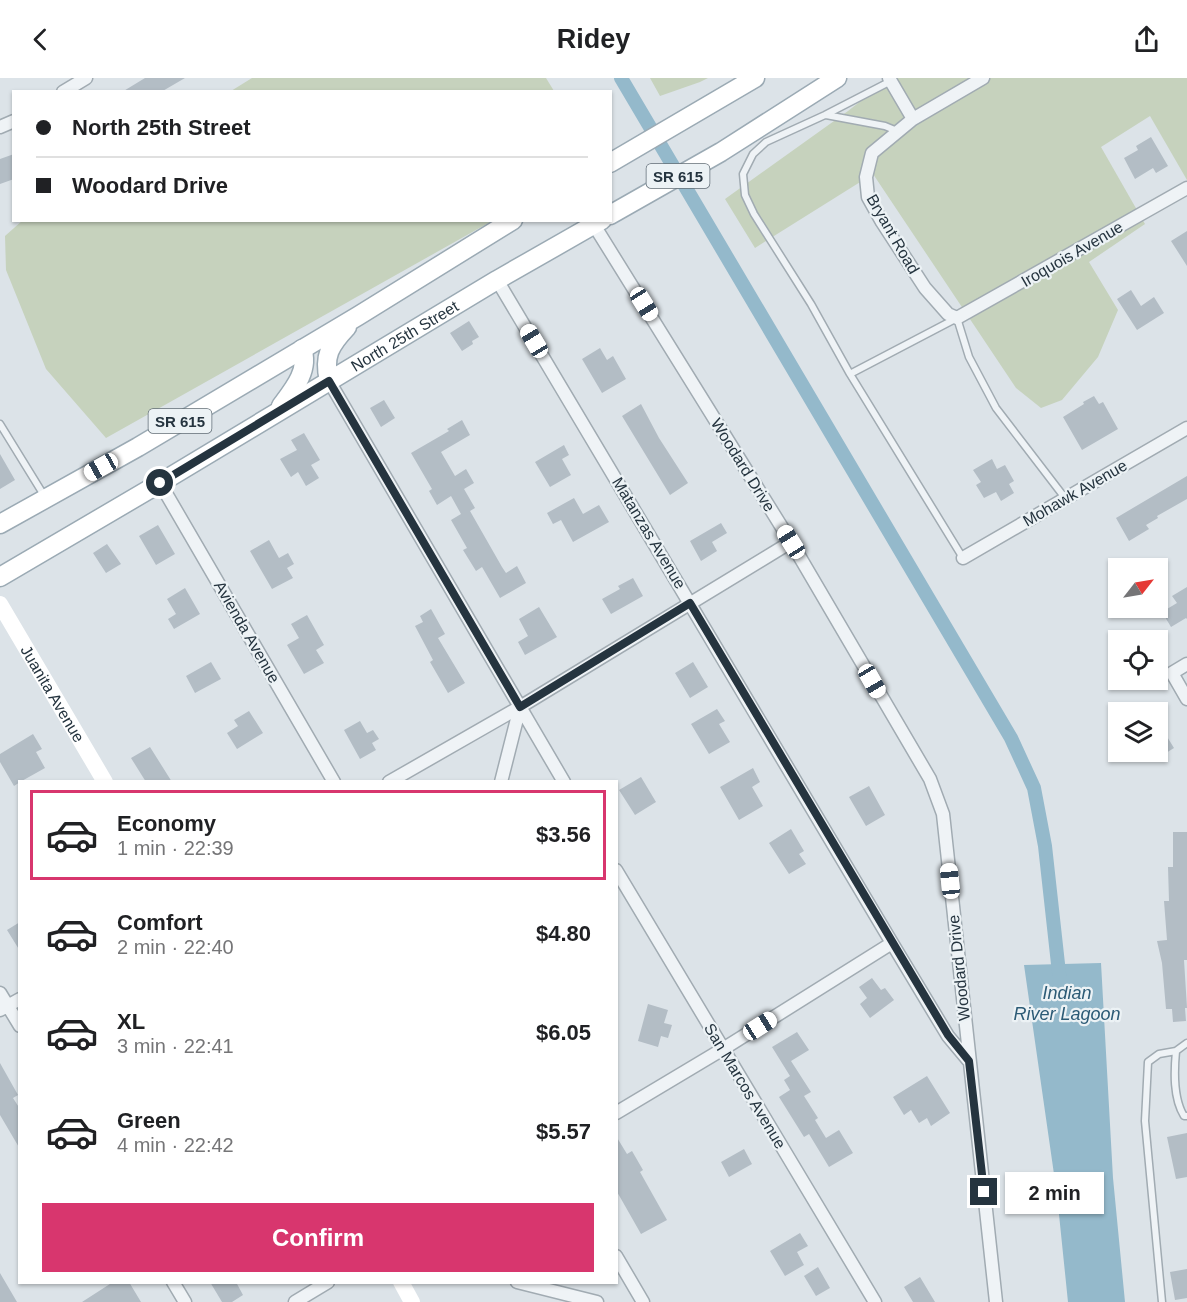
<!DOCTYPE html>
<html lang="en">
<head>
<meta charset="utf-8">
<style>
  :root { --surface:#fff; --page:#f6f6f6; --text:#202124; --muted:#757577; --line:#e0e0e0; --accent:#d8366e }
  body { margin:0; font-family:Arial,sans-serif; background:var(--page); color:var(--text); height:100vh; display:flex; flex-direction:column; font-size:22px; white-space:nowrap }
  * { box-sizing:border-box; margin:0 }
  p { font-size:20px; color:var(--muted) }
  .icon { flex:none; width:33px; height:33px; fill:none; stroke:currentColor; stroke-width:2; stroke-linecap:round; stroke-linejoin:round }
  .map { position:relative; flex:1; overflow:hidden }
  .panel { position:absolute; left:18px; top:702px; width:600px; height:504px; display:flex; flex-direction:column; background:var(--surface); border-radius:0px; box-shadow:0 2px 4px #0004 }
  .panel>* { flex:none }
  .banner { position:absolute; left:12px; top:12px; width:600px; height:132px; border-radius:0px; box-shadow:0 2px 4px #0004; display:grid; align-content:center; height:132px; padding:0 24px; background:var(--surface) }
  .needle { width:39px; rotate:59deg }
  .fabs { position:absolute; left:1108px; top:480px; display:grid; gap:12px }
  .fabs a { display:grid; place-items:center; width:60px; height:60px; border-radius:0px; background:var(--surface); box-shadow:0 2px 4px #0004; font-size:30px }
  .end { position:absolute; width:27px; height:27px; margin:-14px; border:8px solid #25343f; background:#fff; box-shadow:0 0 0 3px #fff }
  .from { border-radius:50% }
  .bubble { position:absolute; height:42px; border-radius:0px; background:var(--surface); box-shadow:0 2px 4px #0004; font-size:20px; font-weight:700; line-height:42px; text-align:center }
  .car { position:absolute; width:18px; height:36px; margin:-18px -9px; border-radius:8px; box-shadow:0 0 4px 2px #0007; background:linear-gradient(#fff 24%,#345 0 40%,#fff 0 76%,#345 0 86%,#fff 0) }
  .banner b { display:flex; align-items:center; gap:21px; height:57px; font-size:22px }
  .banner b+b { border-top:2px solid var(--line) }
  .banner i { width:15px; height:15px; background:var(--text) }
  ul { padding:10px 0 0; list-style:none }
  li { display:flex; align-items:center; gap:18px; height:90px; margin:0 12px 9px; padding:0 12px; border:3px solid transparent; border-radius:0px }
  li div { flex:1 }
  li b { display:block; font-size:22px }
  li em { font-style:normal; font-weight:700 }
  li.selected { border-color:var(--accent) }
  li>.icon { width:54px; height:54px; stroke-width:1.5 }
  .button { display:flex; gap:12px; margin-top:auto; padding:12px 24px }
  .button a { flex:1; height:69px; border-radius:0px; background:var(--accent); color:#fff; font-size:24px; font-weight:700; line-height:69px; text-align:center }
  header { display:flex; justify-content:space-between; align-items:center; height:78px; padding:0 24px; background:var(--surface); font-size:27px; font-weight:700 }
  .map>svg:first-child { display:block }
  .green { fill:#c6d2bd }
  .water { fill:#94b9cb }
  .lines { fill:none; stroke-linecap:round; stroke-linejoin:round }
  .canal { stroke:#94b9cb; stroke-width:14 }
  .building { fill:#b3bdc5 }
  .lane-casing { stroke:#a1abb2; stroke-width:9 }
  .street-casing { stroke:#a1abb2; stroke-width:15 }
  .primary-casing { stroke:#9baab4; stroke-width:21 }
  .lane { stroke:#eff3f6; stroke-width:6 }
  .street { stroke:#eff3f6; stroke-width:12 }
  .secondary { stroke:#fff; stroke-width:16 }
  .primary { stroke:#fff; stroke-width:18 }
  .route { stroke:#25343f; stroke-width:8 }
  .labels { text-anchor:middle; dominant-baseline:central; stroke-width:4.5; stroke-linejoin:round; paint-order:stroke }
  .shield { fill:#ecf2f5; stroke:#616d76; stroke-width:1.5 }
  .shield-label { font-size:15px; font-weight:bold; fill:#25343f }
  .street-label { font-size:16px; fill:#25343f; stroke:#ecf2f5 }
  .water-label { font-size:18px; font-style:italic; fill:#2c5b76; stroke:#ecf2f5 }
</style>
</head>
<body>
<header><svg class="icon" aria-label="back" viewBox="0 0 24 24"><path d="M15 5l-7 7 7 7"/></svg>Ridey<svg class="icon" aria-label="share" viewBox="0 0 24 24"><path d="M12 15V3M7 8l5-5 5 5M5 13v7h14v-7"/></svg></header>
<div class="map">
<svg width="1187" height="1224" viewBox="0 0 1187 1224">
  <rect width="100%" height="100%" fill="#dce3e8"/>
  <!-- green -->
  <path class="green" d="M252,0H546L554,13H231Z
    M650,0H708L700,4L660,18Z
    M890,0H1187V102L1150,38L1101,69L1145,146L1089,184L1118,232L1098,279L1062,322L1041,330L1016,310L873,96L755,170L725,121L848,33Z
    M23,142H492V143L106,360L46,291L6,192L5,158Z"/>
  <!-- water -->
  <path class="water" d="M1101,885L1113,1100L1125,1224H1068L1057,1117L1024,887Z"/>
  <g class="lines">
    <!-- canal -->
    <path class="canal" d="M621,0L1011,660L1034,710L1045,768L1060,904"/>
  </g>
  <!-- building -->
  <path class="building" d="M145,0H185L161,14H122Z
    M1151,59L1168,88L1156,95L1153,90L1135,101L1124,80L1138,72L1136,68Z
    M14,76V101L0,106V81Z
    M1187,153V188L1171,163Z
    M1131,212L1141,228L1154,219L1164,235L1137,252L1117,221Z
    M469,243L479,259L472,263L473,266L462,273L450,255Z
    M600,270L607,282L613,278L626,301L602,315L582,281Z
    M1094,318L1099,326L1103,324L1118,351L1082,372L1063,339L1084,326L1083,324Z
    M384,322L395,340L381,349L370,330Z
    M641,326L659,360L688,405L670,417L622,338Z
    M462,342L470,357L441,374L455,398L466,391L474,405L464,411L475,430L470,433L502,489L506,495L517,488L526,505L500,520L482,489L476,493L463,472L467,470L451,442L461,436L451,418L437,427L429,413L432,411L411,375L449,353L447,351Z
    M304,355L320,382L311,387L319,400L306,408L298,394L291,399L280,381L297,372L291,362Z
    M564,367L569,377L562,381L571,397L550,409L535,384Z
    M0,376L15,402L0,411Z
    M992,381L997,391L1005,387L1014,403L1009,406L1014,415L1001,423L996,414L984,420L976,407L981,404L973,392Z
    M1187,398V421L1157,438L1158,440L1146,447L1149,451L1129,463L1116,440Z
    M574,420L583,436L599,427L609,444L573,464L561,442L553,446L547,435Z
    M721,445L727,455L712,464L717,473L701,483L690,463Z
    M158,447L175,476L156,487L139,458Z
    M269,462L279,480L288,475L294,486L287,490L293,500L272,511L250,473Z
    M107,466L121,486L106,495L93,475Z
    M633,500L643,518L611,536L602,521L620,511L618,508Z
    M1187,509V541L1186,540L1171,549L1162,534L1177,525L1172,518Z
    M185,510L200,536L174,551L168,541L176,536L167,521Z
    M539,529L557,559L525,577L518,564L528,558L519,541Z
    M431,531L445,556L438,560L465,605L448,615L430,584L433,582L415,548L423,544L420,538Z
    M307,537L324,567L316,572L324,585L304,596L287,567L299,560L291,546Z
    M211,584L221,601L195,615L186,598Z
    M693,584L708,609L690,620L675,595Z
    M717,631L725,643L719,646L730,664L709,676L691,646Z
    M249,633L263,655L237,671L227,655L238,648L234,642Z
    M360,643L367,655L373,652L379,661L372,665L376,672L360,681L344,652Z
    M1158,644L1174,670L1158,680Z
    M33,656L42,671L36,674L45,690L20,704L14,708L0,684V676Z
    M150,669L172,704H146L131,680Z
    M753,690L760,704L752,709L763,728L739,742L720,709Z
    M641,699L656,724L635,737L619,712Z
    M869,708L885,737L866,748L849,719Z
    M791,751L804,773L799,776L806,786L789,796L769,765Z
    M1173,754H1187V882H1184L1187,930H1185L1186,943L1173,944L1172,931H1166L1162,885L1157,863L1167,862L1164,823H1169L1168,789H1173Z
    M20,844V873L7,852Z
    M872,900L881,912L885,910L894,922L870,940L860,926L867,920L859,909Z
    M648,926L668,932L664,945L672,947L668,960L661,958L658,969L638,963Z
    M797,954L809,972L791,983L811,1014L804,1018L818,1040L815,1042L826,1060L839,1052L853,1075L829,1089L809,1056L804,1059L779,1019L790,1012L784,1002L790,998L772,969Z
    M0,985L18,1017L13,1020L20,1031V1071L0,1037Z
    M927,998L950,1035L931,1048L927,1040L919,1045L911,1032L904,1037L893,1019Z
    M1187,1055V1099L1176,1101L1167,1059Z
    M616,1058L627,1076L632,1073L643,1092L640,1094L667,1142L641,1156L616,1112Z
    M744,1071L752,1086L729,1099L721,1084Z
    M800,1155L808,1168L797,1174L804,1187L785,1198L770,1173Z
    M818,1189L830,1210L816,1218L804,1198Z
    M1187,1191V1220L1175,1222L1170,1194Z
    M0,1195L17,1224H0Z
    M920,1199L935,1224H913L904,1209Z
    M113,1204H129L141,1224H82Z
    M210,1204H236L243,1217L232,1224H222Z"/>
  <g class="lines">
    <defs>
      <path id="lane" d="M891,3L825,37L766,64L753,76L743,96L745,117L754,136L811,226L850,296L963,480
        M826,37L885,48L897,53
        M850,296L957,240L969,279L996,330L1065,420
        M0,346L45,419
        M1187,965L1176,973C1174,994 1173,1020 1184,1038H1187
        M1162,1224L1145,1043L1148,984L1159,976L1176,973"/>
      <path id="street" d="M889,0L913,41
        M983,0L913,41L872,75L866,99L868,119L882,144L925,210L948,236L957,240L1187,110
        M63,14L86,0
        M0,49L14,43
        M594,147L791,464L930,701L943,736L996,1224
        M497,202L892,865L948,958L968,982
        M329,303L564,704
        M160,405L334,704
        M963,480L1187,350
        M1187,586L1172,595L1187,621
        M389,704L520,629L791,464
        M501,704L520,629
        M616,792L875,1224
        M0,915L20,948
        M0,932L20,921
        M616,1035L723,971L892,865
        M616,1178L643,1224
        M173,1204L185,1224
        M517,1204L597,1224
        M295,1224L328,1204"/>
      <g id="primary">
        <path d="M610,85L755,0"/>
        <path d="M610,137L721,74L837,0"/>
        <path d="M329,303C323,278 330,267 347,249"/>
        <path d="M281,328C293,312 310,292 302,271"/>
        <path d="M0,446L138,369L358,238L513,142"/>
        <path id="s2" d="M0,499L160,405L497,202L602,142"/>
      </g>
    </defs>
    <!-- lane casing -->
    <use href="#lane" class="lane-casing"/>
    <!-- street casing -->
    <use href="#street" class="street-casing"/>
    <!-- primary casing -->
    <use href="#primary" class="primary-casing"/>
    <!-- lane -->
    <use href="#lane" class="lane"/>
    <!-- street -->
    <use href="#street" class="street"/>
    <!-- secondary -->
    <g class="secondary">
      <path id="s1" d="M0,526L105,704"/>
      <path d="M401,1204L412,1224"/>
    </g>
    <!-- primary -->
    <use href="#primary" class="primary"/>
  </g>
  <g class="lines">
    <!-- route -->
    <path class="route" d="M160,405L329,303L520,629L690,525L948,957L969,983L984,1114"/>
  </g>
  <g class="labels">
    <!-- shield labels -->
    <g class="shield">
      <rect x="646.5" y="86" width="63" height="24" rx="4.5"/>
      <rect x="148.5" y="331" width="63" height="24" rx="4.5"/>
    </g>
    <g class="shield-label">
      <text x="678" y="98">SR 615</text>
      <text x="180" y="343">SR 615</text>
    </g>
    <!-- street labels -->
    <g class="street-label">
      <text transform="translate(893 156) rotate(60)">Bryant Road</text>
      <text transform="translate(1072 176) rotate(-30)">Iroquois Avenue</text>
      <text stroke="none"><textPath href="#s2" startOffset="471">North 25th Street</textPath></text>
      <text transform="translate(743 387) rotate(58)">Woodard Drive</text>
      <text transform="translate(1075 415) rotate(-30)">Mohawk Avenue</text>
      <text transform="translate(649 455) rotate(59)">Matanzas Avenue</text>
      <text transform="translate(247 554) rotate(60)">Avienda Avenue</text>
      <text stroke="none"><textPath href="#s1" startOffset="104">Juanita Avenue</textPath></text>
      <text transform="translate(959 890) rotate(-96)">Woodard Drive</text>
      <text transform="translate(745 1008) rotate(59)">San Marcos Avenue</text>
    </g>
    <!-- water labels -->
    <g class="water-label">
      <text x="1067" y="915">Indian<tspan x="1067" dy="21">River Lagoon</tspan></text>
    </g>
  </g>
</svg>
<div class="fabs">
<a><svg class="needle" viewBox="-14 -14 28 28"><path d="M0-13l5 13h-10z" fill="#e53935"/><path d="M0 13l5-13h-10z" fill="#757577"/></svg></a>
<a><svg class="icon" aria-label="locate" viewBox="0 0 24 24"><circle cx="12" cy="12" r="6"/><path d="M12 2v4M12 18v4M2 12h4M18 12h4"/></svg></a>
<a><svg class="icon" aria-label="layers" viewBox="0 0 24 24"><path d="M12 4l9 5-9 5-9-5zM3 14l9 5 9-5"/></svg></a>
</div>
<i class="end from" style="left:160px;top:405px"></i>
<i class="end" style="left:984px;top:1114px"></i>
<div class="bubble" style="left:1005px;top:1094px;width:99px">2 min</div>
<i class="car" style="left:644px;top:226px;rotate:148deg"></i>
<i class="car" style="left:534px;top:263px;rotate:329deg"></i>
<i class="car" style="left:101px;top:389px;rotate:241deg"></i>
<i class="car" style="left:791px;top:464px;rotate:328deg"></i>
<i class="car" style="left:872px;top:603px;rotate:150deg"></i>
<i class="car" style="left:950px;top:803px;rotate:354deg"></i>
<i class="car" style="left:760px;top:948px;rotate:58deg"></i>
<div class="banner">
<b><i class="from"></i>North 25th Street</b>
<b><i></i>Woodard Drive</b>
</div>
<section class="panel">
<ul>
<li class="selected"><svg class="icon" aria-label="car" viewBox="0 0 24 24"><path d="M5 17H2v-5l4-1 3-4h7l3 4 3 1v5h-3M9 17h6M6 11h13"/><circle cx="7" cy="17" r="2"/><circle cx="17" cy="17" r="2"/></svg><div><b>Economy</b><p>1 min · 22:39</p></div><em>$3.56</em></li>
<li><svg class="icon" aria-label="car" viewBox="0 0 24 24"><path d="M5 17H2v-5l4-1 3-4h7l3 4 3 1v5h-3M9 17h6M6 11h13"/><circle cx="7" cy="17" r="2"/><circle cx="17" cy="17" r="2"/></svg><div><b>Comfort</b><p>2 min · 22:40</p></div><em>$4.80</em></li>
<li><svg class="icon" aria-label="car" viewBox="0 0 24 24"><path d="M5 17H2v-5l4-1 3-4h7l3 4 3 1v5h-3M9 17h6M6 11h13"/><circle cx="7" cy="17" r="2"/><circle cx="17" cy="17" r="2"/></svg><div><b>XL</b><p>3 min · 22:41</p></div><em>$6.05</em></li>
<li><svg class="icon" aria-label="car" viewBox="0 0 24 24"><path d="M5 17H2v-5l4-1 3-4h7l3 4 3 1v5h-3M9 17h6M6 11h13"/><circle cx="7" cy="17" r="2"/><circle cx="17" cy="17" r="2"/></svg><div><b>Green</b><p>4 min · 22:42</p></div><em>$5.57</em></li>
</ul>
<div class="button"><a>Confirm</a></div>
</section>
</div>
</body>
</html>
